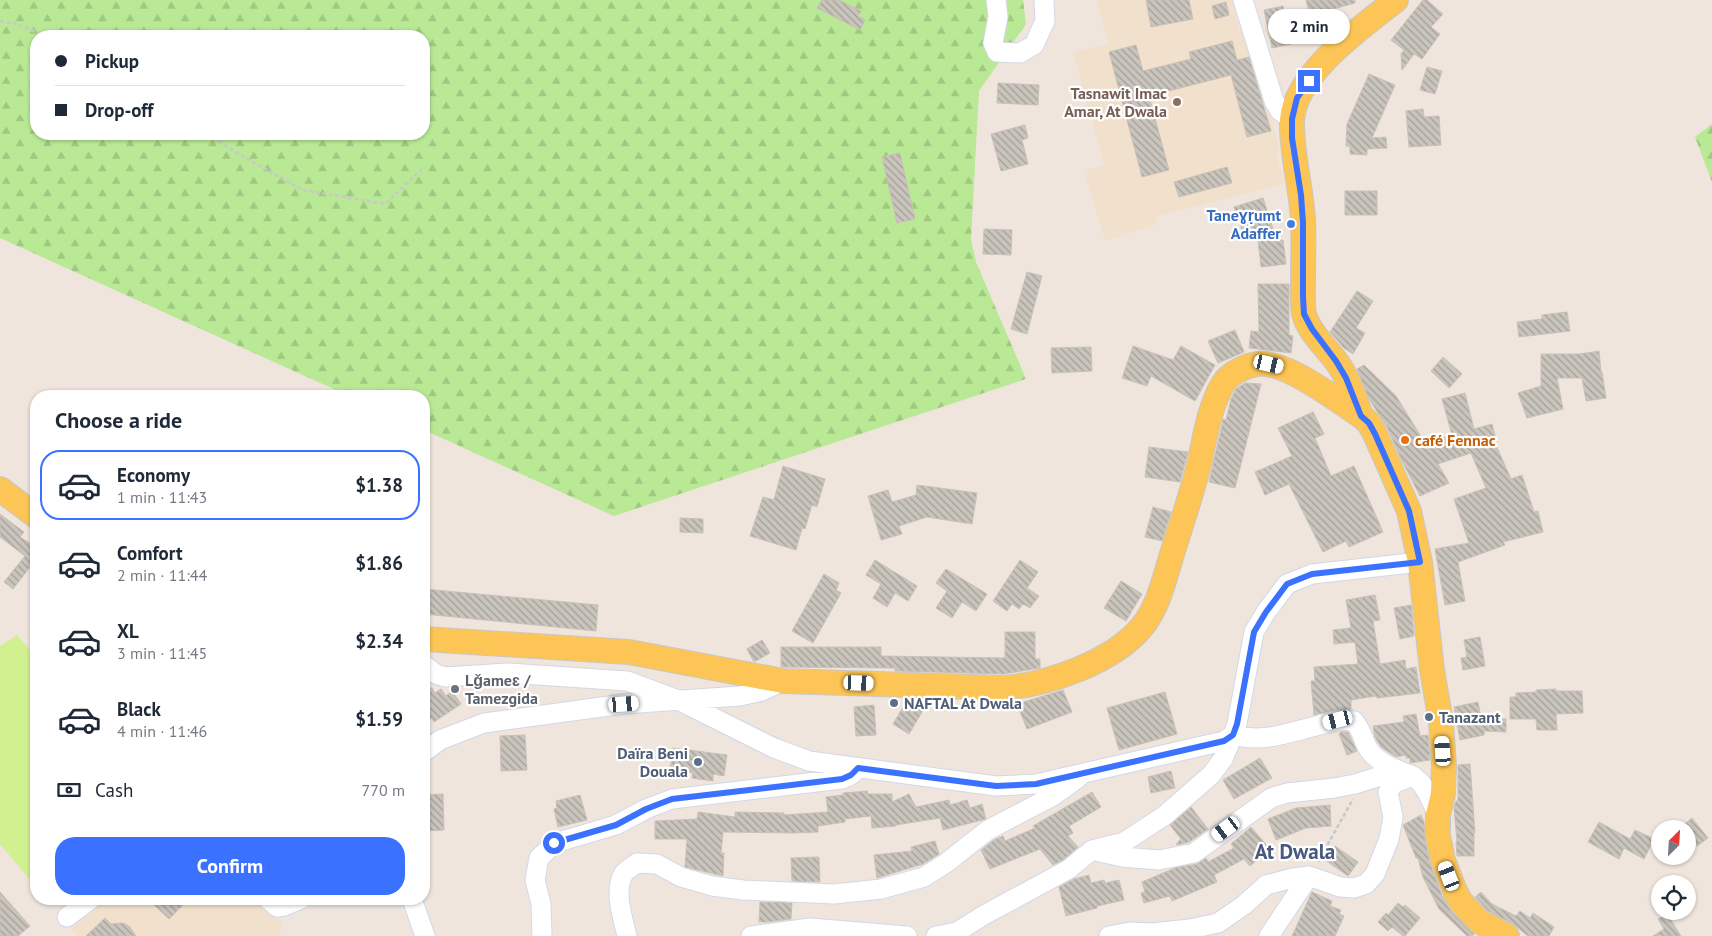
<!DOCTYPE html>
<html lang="en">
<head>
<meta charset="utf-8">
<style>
  :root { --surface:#fff; --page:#f2f2f3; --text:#1f2937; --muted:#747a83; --line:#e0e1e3; --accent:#3a71ff }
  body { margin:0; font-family:"PT Sans",sans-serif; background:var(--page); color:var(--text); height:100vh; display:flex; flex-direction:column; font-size:19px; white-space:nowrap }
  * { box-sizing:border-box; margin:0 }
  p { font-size:16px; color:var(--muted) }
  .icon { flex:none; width:28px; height:28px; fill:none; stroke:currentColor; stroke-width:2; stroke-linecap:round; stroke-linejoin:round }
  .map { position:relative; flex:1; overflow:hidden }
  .sheet { position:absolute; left:30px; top:390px; width:400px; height:515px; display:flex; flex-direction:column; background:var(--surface); border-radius:20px; box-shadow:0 1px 4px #0004 }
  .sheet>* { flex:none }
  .hud { position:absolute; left:30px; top:30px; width:400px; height:110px; border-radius:20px; box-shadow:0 1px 4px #0004; display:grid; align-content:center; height:110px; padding:0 25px; background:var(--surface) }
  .needle { width:32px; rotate:24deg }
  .controls { position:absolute; left:1651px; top:820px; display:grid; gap:10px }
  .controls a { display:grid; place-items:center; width:45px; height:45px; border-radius:50%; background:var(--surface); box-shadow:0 1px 4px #0004; font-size:25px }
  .end { position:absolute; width:22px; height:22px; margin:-11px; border:6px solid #3a71ff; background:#fff; box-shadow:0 0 0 2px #fff }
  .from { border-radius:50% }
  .bubble { position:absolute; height:35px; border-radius:18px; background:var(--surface); box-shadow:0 1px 4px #0004; font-size:16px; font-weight:700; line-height:35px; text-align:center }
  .car { position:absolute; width:15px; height:30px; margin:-15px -8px; border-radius:6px; box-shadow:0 0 4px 1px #0007; background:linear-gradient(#fff 24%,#345 0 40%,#fff 0 76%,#345 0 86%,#fff 0) }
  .hud b { display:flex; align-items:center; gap:18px; height:48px; font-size:19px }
  .hud b+b { border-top:1px solid var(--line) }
  .hud i { width:12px; height:12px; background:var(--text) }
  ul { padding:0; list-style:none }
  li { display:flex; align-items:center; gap:15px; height:70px; margin:0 10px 8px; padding:0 15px; border:2px solid transparent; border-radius:20px }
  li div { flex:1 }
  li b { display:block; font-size:19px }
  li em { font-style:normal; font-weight:700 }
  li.on { border-color:var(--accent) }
  li>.icon { width:45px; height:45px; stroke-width:1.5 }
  h2 { padding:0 25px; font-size:22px; line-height:60px }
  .pay { display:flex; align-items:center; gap:12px; height:55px; padding:0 25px; font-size:19px }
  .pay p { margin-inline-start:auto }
  .primary-button { display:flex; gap:10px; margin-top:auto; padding:10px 25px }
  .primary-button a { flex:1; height:58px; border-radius:20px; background:var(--accent); color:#fff; font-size:20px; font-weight:700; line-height:58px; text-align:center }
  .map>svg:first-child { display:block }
  .education { fill:#f1e1cc }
  .forest { fill:url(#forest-firs); fill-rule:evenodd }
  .pitch { fill:#d1f191 }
  .building { fill:url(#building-back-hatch); stroke:#cac1b6 }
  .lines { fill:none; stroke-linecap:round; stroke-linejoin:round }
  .minor-casing { stroke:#d2d8e6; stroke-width:21 }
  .major-casing { stroke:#c8c8c8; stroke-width:26 }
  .path { stroke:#c8c8c8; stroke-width:2.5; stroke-dasharray:4 2.5; stroke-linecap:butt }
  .minor { stroke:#fff; stroke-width:19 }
  .major { stroke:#fcc555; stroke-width:24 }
  .route { stroke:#3a71ff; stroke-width:6 }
  .education-dot { fill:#8d6e63; stroke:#fff; stroke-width:2 }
  .shop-dot { fill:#3f7fe0; stroke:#fff; stroke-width:2 }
  .food-dot { fill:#e8710a; stroke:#fff; stroke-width:2 }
  .worship-dot { fill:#6b7280; stroke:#fff; stroke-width:2 }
  .service-dot { fill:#5c6f8a; stroke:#fff; stroke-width:2 }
  .labels { text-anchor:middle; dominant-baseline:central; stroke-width:4.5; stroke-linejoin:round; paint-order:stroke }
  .education-label { font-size:16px; font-weight:bold; fill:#785e54; stroke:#fff; text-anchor:end }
  .shop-label { font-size:16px; font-weight:bold; fill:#366cbe; stroke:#fff; text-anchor:end }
  .food-label { font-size:16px; font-weight:bold; fill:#c56008; stroke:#fff; text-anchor:start }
  .worship-label { font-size:16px; font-weight:bold; fill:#5b616d; stroke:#fff; text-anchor:start }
  .service-label { font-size:16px; font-weight:bold; fill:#4e5e75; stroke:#fff; text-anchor:start }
  .district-label { font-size:21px; font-weight:bold; fill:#485881; stroke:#fff }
</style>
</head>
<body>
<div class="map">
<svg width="1712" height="936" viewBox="0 0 1712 936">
  <defs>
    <pattern id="forest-firs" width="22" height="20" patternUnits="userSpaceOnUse" patternTransform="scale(1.25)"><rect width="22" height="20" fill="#bae996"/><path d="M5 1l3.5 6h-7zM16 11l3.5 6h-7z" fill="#a0c881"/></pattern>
    <pattern id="building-back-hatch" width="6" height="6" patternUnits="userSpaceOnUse" patternTransform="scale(1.25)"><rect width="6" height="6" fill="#c9c4bc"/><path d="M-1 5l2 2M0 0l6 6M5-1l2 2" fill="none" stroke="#a39f99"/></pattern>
  </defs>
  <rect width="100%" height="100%" fill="#efe5dd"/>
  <!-- education -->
  <path class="education" d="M1096,0H1232L1239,30L1248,29L1280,151L1276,153L1285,184L1155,217L1158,224L1105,241L1084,171L1104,165L1073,52L1108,44Z
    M106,899H256L283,924L279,936H77L71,929Z"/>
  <!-- forest -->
  <path class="forest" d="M0,0H1023L1026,24L979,91L971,239L976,262L1026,379L614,516L424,430V396H349L0,238ZM36,36H424V134H36Z
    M1712,124V182L1695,137Z"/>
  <!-- pitch -->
  <path class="pitch" d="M17,635L36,657V887L0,844V646Z"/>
  <!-- building -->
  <path class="building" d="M822,0H839L861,11L858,16L865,20L860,30L817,8Z
    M1146,0H1189L1193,19L1151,27Z
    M1306,0H1355V3L1330,10L1334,24L1313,29Z
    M1423,0H1427L1443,14L1431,27L1440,34L1422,59L1414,54L1402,70L1401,54L1404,50L1391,40Z
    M1226,2L1229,15L1215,19L1212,6Z
    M1283,6L1291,44L1272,48L1264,10Z
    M1232,41L1237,60L1249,57L1271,131L1247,137L1231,75L1149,96L1169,170L1142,177L1109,52L1136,45L1143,71L1191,59L1189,52Z
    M1427,67L1442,71L1435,94L1420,90Z
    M1369,74L1395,85L1372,138L1386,137L1387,148L1367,149V155L1350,154V146H1346L1347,124Z
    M998,83L1039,85L1038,105L997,103Z
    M1423,109L1424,117L1439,116L1441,145L1409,147L1406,111Z
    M1025,125L1028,138L1022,140L1028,164L1001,171L991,134Z
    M900,153L915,219L897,223L882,157Z
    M1227,167L1232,183L1179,197L1174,182Z
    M1345,191H1377V215H1345Z
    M1263,198L1277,241L1283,240L1286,264L1261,267L1257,232L1244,236L1234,207Z
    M984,229L1012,230L1011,255L983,254Z
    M1027,272L1042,276L1027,334L1011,329Z
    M1258,284H1289V335L1293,336L1291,353L1249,348L1251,331L1259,332Z
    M1357,291L1373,301L1356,328L1365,333L1353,354L1344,348L1330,332Z
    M1567,312L1570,331L1519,337L1517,322L1542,319V315Z
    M1235,330L1244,352L1218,363L1208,341Z
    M1133,346L1173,360L1181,346L1215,365L1195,401L1151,376L1147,386L1122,378Z
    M1091,347L1092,371L1052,373L1051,348Z
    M1599,351L1601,372H1602L1606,398L1586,401L1582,378H1557L1563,409L1527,418L1518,393L1541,386V354H1580Z
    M1443,357L1462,374L1449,388L1431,371Z
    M1364,365L1396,396L1425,443L1452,435L1442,399L1465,393L1474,429L1492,424L1497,443H1495L1511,479L1522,475L1534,512L1538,511L1543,532L1503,542L1505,545L1458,562L1465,601L1445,605L1435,549L1469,543L1454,499L1486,488L1471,453L1438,464L1449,483L1420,496L1401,459L1387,427L1369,399L1357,369Z
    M1245,383L1261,384L1235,488L1209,482L1222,425L1223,419L1226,420L1231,399L1236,389Z
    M1313,412L1324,434L1315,438L1331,476L1354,466L1383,532L1349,547L1346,541L1323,552L1289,484L1265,495L1255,472L1292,456L1278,428Z
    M1149,447L1188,452L1180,482L1145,477Z
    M783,466L825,479L817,507L812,505L805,529L802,528L796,550L750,536L763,497L774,500Z
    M917,485L977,493L972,524L927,517L899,526L902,534L881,540L868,496L888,490L892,502L916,495Z
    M1153,507L1171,512L1162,541L1145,537Z
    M0,514L24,532L20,537L33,545L36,541V571L30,567L13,589L4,582L25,556L0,537Z
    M680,518L703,519V533L680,532Z
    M875,560L917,586L908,601L895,593L887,607L873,598L881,584L866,575Z
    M1020,560L1038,572L1027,588L1039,596L1030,608L1023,604L1019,609L1012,604L1007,611L993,601Z
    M946,569L987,594L976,611L962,602L952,618L936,608L947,591L936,583Z
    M824,574L839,583L836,590L841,593L813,643L792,631Z
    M1121,581L1142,594L1126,621L1104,608Z
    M424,589L598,605L596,631L424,614Z
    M1375,595L1380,620L1373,621L1380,664L1405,660L1406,669L1416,667L1420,693L1377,698L1376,696L1351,700V709L1334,710L1314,715L1311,681H1315L1314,667L1358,664L1355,642L1334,644L1333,630L1351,628L1346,600Z
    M1411,605L1414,636L1400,639L1394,608Z
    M1005,632H1035V659H1040V668L1004,674L895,671V668L781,667V647H881V656L1005,658Z
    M1480,637L1485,666L1463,670L1461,658L1467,657L1464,640Z
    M762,640L770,653L754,662L747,649Z
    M424,688H432L435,693L441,689L446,696L452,691L461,704L434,722L432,718L424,723Z
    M1556,689V691H1582L1583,713L1556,714L1557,730H1537L1536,719H1510V697H1516V693L1536,692V690Z
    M1063,690L1072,712L1027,729L1017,704Z
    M1165,692L1177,734L1119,750L1107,708Z
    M908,699H911L925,707L909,734L893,724Z
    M1478,702L1481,718L1506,719V732L1484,731V735L1460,740L1454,707Z
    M874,705L876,735L856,736L854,707Z
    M1416,714L1420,736L1428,735L1430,760L1410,763V758H1406V755L1396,757L1381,747L1375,737L1373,726L1404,722L1403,716Z
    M1341,732H1348L1357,751L1347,755L1339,734Z
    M525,735L527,770L501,771L500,736Z
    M673,748L727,755L724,776L713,774V781L692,778L693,773L670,770Z
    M1260,758L1272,778L1234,799L1223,780Z
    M1470,764L1475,833H1474V856H1457L1456,842H1457L1454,807L1456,801H1458V765Z
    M1171,771L1175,788L1151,793L1148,777Z
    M867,791L868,794H892V802L909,794L916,807L949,800L950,805L967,800L970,808L982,804L986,819L943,830L940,818L896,825V826L872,828L871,816L845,819V822L818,826V832L793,833L723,832L721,853H724L723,876L685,867L687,839H655V821L697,819L698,812L735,817V812L784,813V815L828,812L826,797L843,795V793Z
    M1092,792L1101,807L1069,826L1073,833L1068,836L1078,847L1063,860L1053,865L1040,849L990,869L981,850L994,840L1003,836L1005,841L1035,828L1033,826Z
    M443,794L444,830L424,831V795Z
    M580,795L587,820L558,827L554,809L557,808L556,801Z
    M1330,805L1331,826L1306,828L1276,840L1268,819L1296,808Z
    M1191,807L1208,829L1189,842L1177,845L1176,844L1181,839L1170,825Z
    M1421,815L1424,822L1425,839L1430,863L1442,896L1451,911L1474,934L1472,936H1467L1439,909L1423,877L1418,858H1416L1403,825Z
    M1692,818L1708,838L1697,846L1688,834V829H1684L1682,826Z
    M1599,822L1630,839L1635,830L1654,839L1644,859L1624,848L1619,859L1588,842Z
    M1251,827L1270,849L1250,866L1244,859L1214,875L1217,882L1172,901L1170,896L1144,903L1141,893L1145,892L1142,882L1175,868L1197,864L1206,858L1208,862L1234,848L1231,844Z
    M935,841L939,854L923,864L877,878L874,855L912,851L911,847Z
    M1335,846L1358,862L1348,876L1325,860Z
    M819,857L820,882L792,881L791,858Z
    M1089,875L1091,883L1104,880L1105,883L1119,880L1124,900L1097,906V908L1066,916L1059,887L1074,879Z
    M0,892L30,926L18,936H0Z
    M1312,892L1332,901L1330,906L1341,910L1339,914L1344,916L1335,936H1292Z
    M1481,892L1492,904L1516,916L1520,911L1530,918L1533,913L1554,927L1549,936H1528L1513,924L1488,911L1475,897Z
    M148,899H189L169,919Z
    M760,902L792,903L791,919L767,922H759Z
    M1398,903L1403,907L1405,905L1420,918L1405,936H1403L1392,927L1388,931L1378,922L1386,913L1388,915Z
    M1667,914L1681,936H1653L1664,929L1658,919Z
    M105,918L111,924L122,923L126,924L130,927L136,936H86Z"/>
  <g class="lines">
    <defs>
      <path id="minor" d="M996,0L998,17L993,43L997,52L1020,53L1034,45L1045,21L1044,0
        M1243,0L1274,101L1280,111L1292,119
        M424,665L436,674L445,677L508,673L627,681L678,700L774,748L809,761L996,786L1036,784L1224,741L1233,735L1237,724L1254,632L1266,612L1287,584L1312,574L1420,562
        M424,752L440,740L484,723L624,704L740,696L762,691L783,681
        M1096,851L1122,857L1159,860L1194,853L1271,798L1287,793L1334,788L1355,784L1387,774L1397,773L1413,776L1421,783L1427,792L1438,815
        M268,899L277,907L284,906L301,899
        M412,899L425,936
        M67,917L91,899
        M542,936L541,904L535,880L539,858L555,843L616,825L646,809L672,799L842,779L851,775L858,768
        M627,936C623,918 613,891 624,873C627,870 633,866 637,863L657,864L681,877L712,886L743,890L834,894L881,889L924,877L946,863L988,830L1053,796L1078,778
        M751,936L810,928L907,936
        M936,936L957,932L984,915L1069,869L1092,850L1124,842L1164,816L1211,775L1223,759L1233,735C1263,743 1287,733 1316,726C1329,722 1341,719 1354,721C1362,730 1363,741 1369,750C1379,764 1398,770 1413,776
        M1109,936L1130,932L1152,933L1190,929L1218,923L1244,905L1266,885L1293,878L1309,876L1340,887L1354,888L1366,884L1375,874L1389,839L1393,817L1388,792L1394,783L1413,776
        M1269,936L1309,876"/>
      <path id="major" d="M1361,416C1354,397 1348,377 1336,361C1325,346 1309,332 1304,314C1302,303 1303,290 1303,279C1303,259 1304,239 1303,219C1301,187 1291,151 1292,120C1295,73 1362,27 1396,0
        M0,489L36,516
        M424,639L629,652L783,681L1005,688C1049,684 1112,662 1141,628C1159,607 1165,576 1173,551C1182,521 1193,491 1200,460C1205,437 1210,405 1223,384C1229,374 1246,365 1258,364C1285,360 1338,401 1361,416L1369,423L1375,434L1409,511L1420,562L1432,670L1441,722L1444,766L1443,794L1438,815V836L1443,860L1455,891L1461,902L1480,922L1507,936"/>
    </defs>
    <!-- minor casing -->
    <use href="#minor" class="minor-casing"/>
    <!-- major casing -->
    <use href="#major" class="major-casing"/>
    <!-- path -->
    <path class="path" d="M0,21L17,24L45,36
      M208,134L242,156L303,190L385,204L423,168
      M1318,862L1353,799"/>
    <!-- minor -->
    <use href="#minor" class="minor"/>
    <!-- major -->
    <use href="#major" class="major"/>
  </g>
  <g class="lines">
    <!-- route -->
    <path class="route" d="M554,843L616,825L646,809L672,799L842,779L851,775L858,768L996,786L1036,784L1224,741L1233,735L1237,724L1254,632L1266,612L1287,584L1312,574L1420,562L1409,511L1375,434L1369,423L1361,416L1346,378L1336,361L1312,329L1304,314L1303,297V223L1301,195L1292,138V119L1297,98L1309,81"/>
  </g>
  <!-- markers -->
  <circle class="education-dot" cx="1177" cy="102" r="5"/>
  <circle class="shop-dot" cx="1291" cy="224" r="5"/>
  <circle class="food-dot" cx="1405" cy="440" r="5"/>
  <circle class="worship-dot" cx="455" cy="689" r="5"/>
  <g class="service-dot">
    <circle cx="894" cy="703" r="5"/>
    <circle cx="1429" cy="717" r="5"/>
    <circle cx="698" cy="762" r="5"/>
  </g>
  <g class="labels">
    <!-- education labels -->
    <g class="education-label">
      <text x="1167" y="93">Tasnawit Imac<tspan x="1167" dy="18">Amar, At Dwala</tspan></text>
    </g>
    <!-- shop labels -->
    <g class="shop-label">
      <text x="1281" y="215">Taneɣṛumt<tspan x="1281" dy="18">Adaffer</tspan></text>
    </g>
    <!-- food labels -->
    <g class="food-label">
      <text x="1415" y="440">café Fennac</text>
    </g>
    <!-- worship labels -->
    <g class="worship-label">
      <text x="465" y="680">Lǧameɛ /<tspan x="465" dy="18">Tamezgida</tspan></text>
    </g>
    <!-- service labels -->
    <g class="service-label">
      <text x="904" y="703">NAFTAL At Dwala</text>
      <text x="1439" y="717">Tanazant</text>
      <text x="688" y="753" text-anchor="end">Daïra Beni<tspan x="688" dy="18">Douala</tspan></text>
    </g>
    <!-- district labels -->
    <g class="district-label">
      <text x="1295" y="851">At Dwala</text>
    </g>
  </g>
</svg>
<div class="controls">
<a><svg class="needle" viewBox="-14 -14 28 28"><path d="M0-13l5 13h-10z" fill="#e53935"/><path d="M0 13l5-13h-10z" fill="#747a83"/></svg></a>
<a><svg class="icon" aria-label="locate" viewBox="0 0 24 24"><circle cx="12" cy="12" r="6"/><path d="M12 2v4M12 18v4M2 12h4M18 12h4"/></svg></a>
</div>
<i class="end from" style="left:554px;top:843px"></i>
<i class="end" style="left:1309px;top:81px"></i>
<div class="bubble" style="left:1268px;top:9px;width:82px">2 min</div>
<i class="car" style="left:1269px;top:364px;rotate:103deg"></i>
<i class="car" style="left:859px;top:683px;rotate:92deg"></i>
<i class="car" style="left:624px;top:704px;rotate:86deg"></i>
<i class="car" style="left:1338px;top:720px;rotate:256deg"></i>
<i class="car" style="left:1443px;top:751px;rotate:356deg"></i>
<i class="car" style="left:1226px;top:829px;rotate:234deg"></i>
<i class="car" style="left:1449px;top:876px;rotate:339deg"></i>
<div class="hud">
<b><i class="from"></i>Pickup</b>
<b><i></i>Drop-off</b>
</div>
<section class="sheet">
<h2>Choose a ride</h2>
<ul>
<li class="on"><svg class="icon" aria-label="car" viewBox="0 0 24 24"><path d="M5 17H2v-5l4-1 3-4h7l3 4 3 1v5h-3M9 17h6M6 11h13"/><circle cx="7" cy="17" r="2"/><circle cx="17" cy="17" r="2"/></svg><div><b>Economy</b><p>1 min · 11:43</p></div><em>$1.38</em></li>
<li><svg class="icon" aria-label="car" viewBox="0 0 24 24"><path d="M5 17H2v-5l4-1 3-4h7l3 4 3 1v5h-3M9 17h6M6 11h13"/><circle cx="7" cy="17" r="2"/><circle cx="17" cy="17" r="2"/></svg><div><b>Comfort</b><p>2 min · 11:44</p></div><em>$1.86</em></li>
<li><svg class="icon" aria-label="car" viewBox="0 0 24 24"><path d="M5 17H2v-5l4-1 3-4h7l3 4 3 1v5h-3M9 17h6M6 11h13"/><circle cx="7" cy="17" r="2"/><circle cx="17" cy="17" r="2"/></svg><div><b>XL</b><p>3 min · 11:45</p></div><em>$2.34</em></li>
<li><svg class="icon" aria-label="car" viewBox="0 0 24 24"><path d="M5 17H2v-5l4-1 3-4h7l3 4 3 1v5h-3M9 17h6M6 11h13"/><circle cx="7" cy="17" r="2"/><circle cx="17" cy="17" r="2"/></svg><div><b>Black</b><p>4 min · 11:46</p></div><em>$1.59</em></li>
</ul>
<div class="pay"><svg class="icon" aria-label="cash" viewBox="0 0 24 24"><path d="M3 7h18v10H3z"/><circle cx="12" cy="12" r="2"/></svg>Cash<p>770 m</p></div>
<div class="primary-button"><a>Confirm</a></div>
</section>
</div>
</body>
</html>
